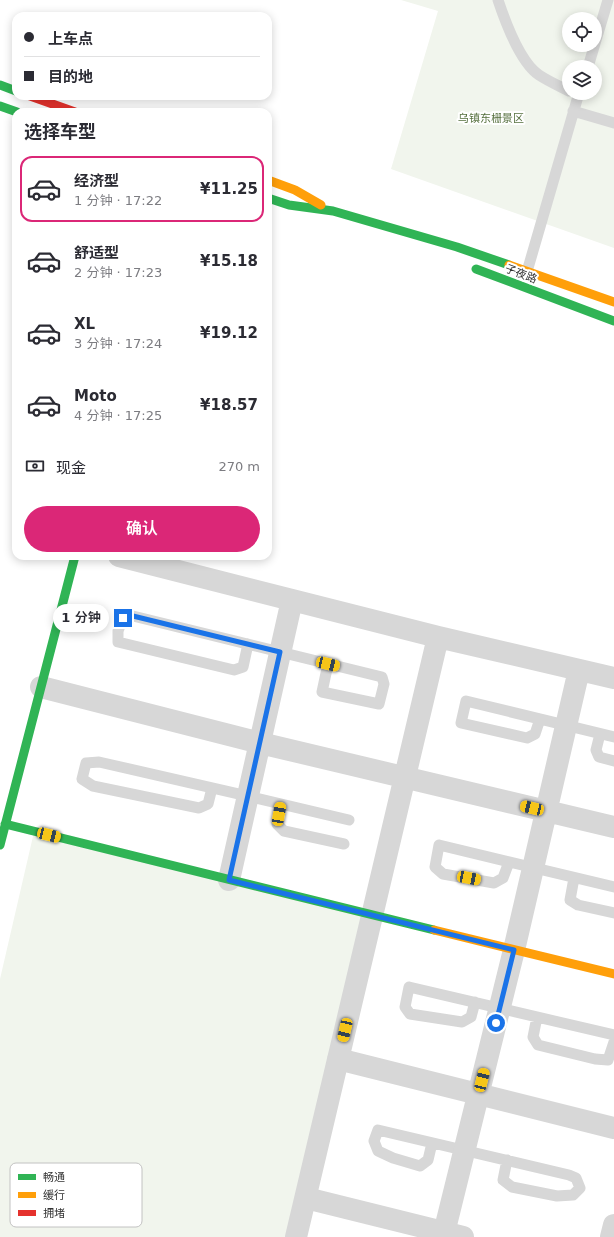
<!DOCTYPE html>
<html lang="zh">
<head>
<meta charset="utf-8">
<style>
  :root { --surface:#fff; --page:#f7f7f7; --text:#2b2b33; --muted:#7c7c81; --line:#e1e1e2; --accent:#db2777 }
  body { margin:0; font-family:"DejaVu Sans","Noto Sans SC",sans-serif; background:var(--page); color:var(--text); height:100vh; display:flex; flex-direction:column; font-size:15px; white-space:nowrap }
  * { box-sizing:border-box; margin:0 }
  p { font-size:13px; color:var(--muted) }
  .icon { flex:none; width:22px; height:22px; fill:none; stroke:currentColor; stroke-width:2; stroke-linecap:round; stroke-linejoin:round }
  .map { position:relative; flex:1; overflow:hidden }
  .sheet { position:absolute; left:12px; top:108px; width:260px; height:452px; display:flex; flex-direction:column; background:var(--surface); border-radius:12px; box-shadow:0 2px 10px #0003 }
  .sheet>* { flex:none }
  .banner { position:absolute; left:12px; top:12px; width:260px; height:88px; border-radius:12px; box-shadow:0 2px 10px #0003; display:grid; align-content:center; height:88px; padding:0 12px; background:var(--surface) }
  .buttons { position:absolute; left:562px; top:12px; display:grid; gap:8px }
  .buttons a { display:grid; place-items:center; width:40px; height:40px; border-radius:50%; background:var(--surface); box-shadow:0 2px 10px #0003; font-size:20px }
  .end { position:absolute; width:18px; height:18px; margin:-9px; border:5px solid #1a73e8; background:#fff; box-shadow:0 0 0 2px #fff }
  .from { border-radius:50% }
  .bubble { position:absolute; height:28px; border-radius:14px; background:var(--surface); box-shadow:0 2px 10px #0003; font-size:13px; font-weight:600; line-height:28px; text-align:center }
  .car { position:absolute; width:12px; height:24px; margin:-12px -6px; border-radius:5px; box-shadow:0 0 3px 1px #0007; background:linear-gradient(#f5c518 24%,#345 0 40%,#f5c518 0 76%,#345 0 86%,#f5c518 0) }
  .banner b { display:flex; align-items:center; gap:14px; height:38px; font-size:15px }
  .banner b+b { border-top:1px solid var(--line) }
  .banner i { width:10px; height:10px; background:var(--text) }
  ul { padding:0; list-style:none }
  li { display:flex; align-items:center; gap:12px; height:66px; margin:0 8px 6px; padding:0 4px; border:2px solid transparent; border-radius:12px }
  li div { flex:1 }
  li b { display:block; font-size:15px }
  li em { font-style:normal; font-weight:600 }
  li.selected { border-color:var(--accent) }
  li>.icon { width:36px; height:36px; stroke-width:1.5 }
  h2 { padding:0 12px; font-size:18px; line-height:48px }
  .pay { display:flex; align-items:center; gap:10px; height:44px; padding:0 12px; font-size:15px }
  .pay p { margin-inline-start:auto }
  .cta { display:flex; gap:8px; margin-top:auto; padding:8px 12px }
  .cta a { flex:1; height:46px; border-radius:24px; background:var(--accent); color:#fff; font-size:16px; font-weight:600; line-height:46px; text-align:center }
  .map>svg:first-child { display:block }
  .green { fill:#f1f5ed; fill-rule:evenodd }
  .lines { fill:none; stroke-linecap:round; stroke-linejoin:round }
  .lane { stroke:#d7d7d7; stroke-width:11 }
  .street { stroke:#d7d7d7; stroke-width:22 }
  .fast { stroke:#30b455; stroke-width:9 }
  .slow { stroke:#ff9f0a; stroke-width:9 }
  .jam { stroke:#e5322d; stroke-width:9 }
  .route { stroke:#1a73e8; stroke-width:5 }
  .labels { text-anchor:middle; dominant-baseline:central; stroke-width:4; stroke-linejoin:round; paint-order:stroke }
  .park-label { font-size:11px; fill:#56703f; stroke:#fff }
  .street-label { font-size:11px; fill:#333; stroke:#fff }
  .key { fill:#fff; stroke:#c2c2c2; stroke-width:1 }
  .key-label { font-size:11px; fill:#333 }
</style>
</head>
<body>
<div class="map">
<svg width="614" height="1237" viewBox="0 0 614 1237">
  <rect width="100%" height="100%" fill="#fff"/>
  <!-- green -->
  <path class="green" d="M401,0H614V248L391,169L438,11ZM569,19H595V45H569ZM569,67H595V93H569Z
    M34,832L371,915L296,1237H0V979Z"/>
  <g class="lines">
    <!-- lane -->
    <path class="lane" d="M498,0C505,21 520,62 539,75C548,81 559,86 569,91
      M588,67L608,0
      M573,111L614,123
      M526,275L579,93
      M248,644L243,667L234,670L118,642V631L123,618L133,616L382,677L384,684L379,704L322,692L328,664
      M540,719L535,734L527,738L461,723L466,701L614,737
      M600,734L596,750L599,757L614,761
      M212,788L208,804L199,808L93,786L82,779L86,763L99,762C182,781 266,800 349,820
      M280,804L277,824L284,831L344,844
      M509,862L503,878L494,883L443,874L435,867L439,845L614,887
      M574,878L570,900L578,905L614,913
      M475,1002L471,1017L462,1022L410,1014L405,1007L409,987L614,1035
      M537,1017L533,1037L538,1045L595,1059L608,1060L614,1042
      M432,1143L428,1160L420,1166L393,1158L378,1151L374,1141L378,1130L569,1175L576,1178L580,1188L573,1195L557,1196L512,1187L503,1180L507,1160"/>
    <!-- street -->
    <path class="street" d="M119,556L438,637L614,678
      M41,687L260,743L614,827
      M229,880L292,600
      M338,1059L614,1128
      M306,1198L463,1237
      M296,1237L438,637
      M443,1237L514,950L579,670
      M611,1237L614,1225"/>
    <!-- fast -->
    <path class="fast" d="M0,85L16,91
      M0,106L17,112
      M268,198L289,205L333,211L457,247L509,265
      M476,269L614,321
      M5,824L434,930
      M0,845L75,556"/>
    <!-- slow -->
    <path class="slow" d="M268,180L295,190L321,205
      M509,265L614,302
      M434,930L614,974"/>
    <!-- jam -->
    <path class="jam" d="M30,96L75,112"/>
  </g>
  <g class="lines">
    <!-- route -->
    <path class="route" d="M123,618L133,616L280,652L229,880L514,950L496,1023"/>
  </g>
  <g class="labels">
    <!-- park labels -->
    <g class="park-label">
      <text x="491" y="118">乌镇东栅景区</text>
    </g>
    <!-- street labels -->
    <g class="street-label">
      <text transform="translate(521 274) rotate(21)">子夜路</text>
    </g>
  </g>
  <!-- legend -->
  <rect x="10" y="1163" width="132" height="64" rx="6" class="key"/>
  <rect x="18" y="1174" width="18" height="6" fill="#30b455"/>
  <rect x="18" y="1192" width="18" height="6" fill="#ff9f0a"/>
  <rect x="18" y="1210" width="18" height="6" fill="#e5322d"/>
  <g class="key-label">
    <text x="43" y="1181">畅通</text>
    <text x="43" y="1199">缓行</text>
    <text x="43" y="1217">拥堵</text>
  </g>
</svg>
<div class="buttons">
<a><svg class="icon" aria-label="locate" viewBox="0 0 24 24"><circle cx="12" cy="12" r="6"/><path d="M12 2v4M12 18v4M2 12h4M18 12h4"/></svg></a>
<a><svg class="icon" aria-label="layers" viewBox="0 0 24 24"><path d="M12 4l9 5-9 5-9-5zM3 14l9 5 9-5"/></svg></a>
</div>
<i class="end from" style="left:496px;top:1023px"></i>
<i class="end" style="left:123px;top:618px"></i>
<div class="bubble" style="left:53px;top:604px;width:56px">1 分钟</div>
<i class="car" style="left:328px;top:664px;rotate:103deg"></i>
<i class="car" style="left:532px;top:808px;rotate:283deg"></i>
<i class="car" style="left:279px;top:814px;rotate:10deg"></i>
<i class="car" style="left:49px;top:835px;rotate:104deg"></i>
<i class="car" style="left:469px;top:878px;rotate:101deg"></i>
<i class="car" style="left:345px;top:1030px;rotate:193deg"></i>
<i class="car" style="left:482px;top:1080px;rotate:14deg"></i>
<div class="banner">
<b><i class="from"></i>上车点</b>
<b><i></i>目的地</b>
</div>
<section class="sheet">
<h2>选择车型</h2>
<ul>
<li class="selected"><svg class="icon" aria-label="car" viewBox="0 0 24 24"><path d="M5 17H2v-5l4-1 3-4h7l3 4 3 1v5h-3M9 17h6M6 11h13"/><circle cx="7" cy="17" r="2"/><circle cx="17" cy="17" r="2"/></svg><div><b>经济型</b><p>1 分钟 · 17:22</p></div><em>¥11.25</em></li>
<li><svg class="icon" aria-label="car" viewBox="0 0 24 24"><path d="M5 17H2v-5l4-1 3-4h7l3 4 3 1v5h-3M9 17h6M6 11h13"/><circle cx="7" cy="17" r="2"/><circle cx="17" cy="17" r="2"/></svg><div><b>舒适型</b><p>2 分钟 · 17:23</p></div><em>¥15.18</em></li>
<li><svg class="icon" aria-label="car" viewBox="0 0 24 24"><path d="M5 17H2v-5l4-1 3-4h7l3 4 3 1v5h-3M9 17h6M6 11h13"/><circle cx="7" cy="17" r="2"/><circle cx="17" cy="17" r="2"/></svg><div><b>XL</b><p>3 分钟 · 17:24</p></div><em>¥19.12</em></li>
<li><svg class="icon" aria-label="car" viewBox="0 0 24 24"><path d="M5 17H2v-5l4-1 3-4h7l3 4 3 1v5h-3M9 17h6M6 11h13"/><circle cx="7" cy="17" r="2"/><circle cx="17" cy="17" r="2"/></svg><div><b>Moto</b><p>4 分钟 · 17:25</p></div><em>¥18.57</em></li>
</ul>
<div class="pay"><svg class="icon" aria-label="cash" viewBox="0 0 24 24"><path d="M3 7h18v10H3z"/><circle cx="12" cy="12" r="2"/></svg>现金<p>270 m</p></div>
<div class="cta"><a>确认</a></div>
</section>
</div>
</body>
</html>
